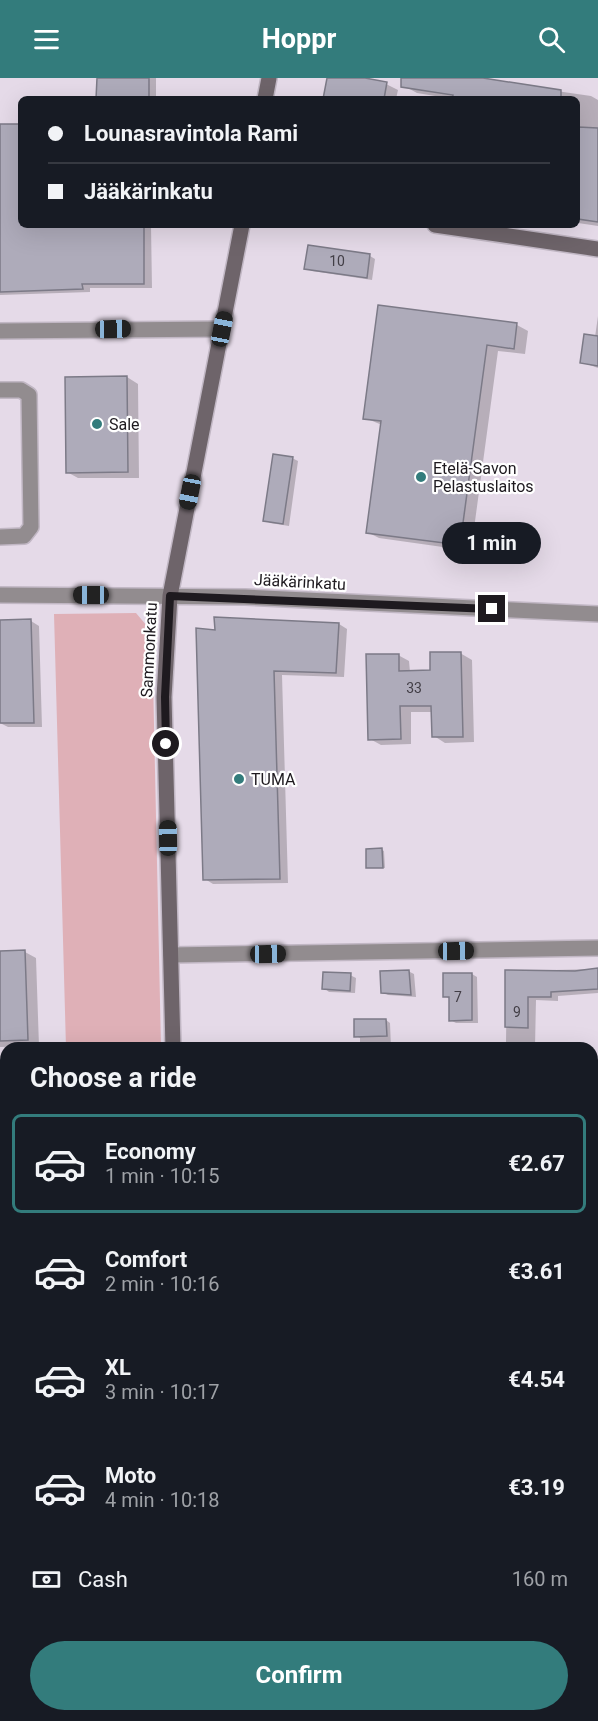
<!DOCTYPE html>
<html lang="en">
<head>
<meta charset="utf-8">
<style>
  :root { --surface:#171b24; --page:#20242c; --text:#f1f3f6; --muted:#9ea1a6; --line:#363941; --accent:#337c7c }
  body { margin:0; font-family:Roboto,sans-serif; background:var(--page); color:var(--text); height:100vh; display:flex; flex-direction:column; font-size:22px; white-space:nowrap }
  * { box-sizing:border-box; margin:0 }
  p { font-size:20px; color:var(--muted) }
  .icon { flex:none; width:33px; height:33px; fill:none; stroke:currentColor; stroke-width:2; stroke-linecap:round; stroke-linejoin:round }
  .map { position:relative; flex:1; overflow:hidden }
  .details { position:absolute; left:0px; top:964px; width:598px; height:680px; display:flex; flex-direction:column; background:var(--surface); border-radius:18px 18px 0 0; box-shadow:0 6px 24px #0002 }
  .details>* { flex:none }
  .top-card { position:absolute; left:18px; top:18px; width:562px; height:132px; border-radius:9px; box-shadow:0 6px 24px #0002; display:grid; align-content:center; height:132px; padding:0 30px; background:var(--surface) }
  .end { position:absolute; width:27px; height:27px; margin:-14px; border:8px solid #1e1a1f; background:#fff; box-shadow:0 0 0 3px #fff }
  .from { border-radius:50% }
  .bubble { position:absolute; height:42px; border-radius:21px; background:var(--surface); box-shadow:0 6px 24px #0002; font-size:20px; font-weight:700; line-height:42px; text-align:center }
  .car { position:absolute; width:18px; height:36px; margin:-18px -9px; border-radius:8px; box-shadow:0 0 4px 2px #0007; background:linear-gradient(#222 24%,#8ab4d8 0 40%,#222 0 76%,#8ab4d8 0 86%,#222 0) }
  .top-card b { display:flex; align-items:center; gap:21px; height:57px; font-size:22px }
  .top-card b+b { border-top:2px solid var(--line) }
  .top-card i { width:15px; height:15px; background:var(--text) }
  ul { padding:0; list-style:none }
  li { display:flex; align-items:center; gap:18px; height:99px; margin:0 12px 9px; padding:0 18px; border:3px solid transparent; border-radius:9px }
  li div { flex:1 }
  li b { display:block; font-size:22px }
  li em { font-style:normal; font-weight:700 }
  li.active { border-color:var(--accent) }
  li>.icon { width:54px; height:54px; stroke-width:1.5 }
  h2 { padding:0 30px; font-size:27px; line-height:72px }
  .pay { display:flex; align-items:center; gap:15px; height:66px; padding:0 30px; font-size:22px }
  .pay p { margin-inline-start:auto }
  .action { display:flex; gap:12px; margin-top:auto; padding:12px 30px }
  .action a { flex:1; height:69px; border-radius:36px; background:var(--accent); color:#fff; font-size:24px; font-weight:700; line-height:69px; text-align:center }
  header { display:flex; justify-content:space-between; align-items:center; height:78px; padding:0 30px; background:var(--accent); color:#fff; font-size:27px; font-weight:700 }
  .map>svg:first-child { display:block }
  .park { fill:#dfb0b7 }
  .shadow { fill:#0003 }
  .building { fill:#aeabba; stroke:#7c7a87; stroke-width:1.5 }
  .lines { fill:none; stroke-linecap:round; stroke-linejoin:round }
  .street-casing { stroke:#c1b7c4; stroke-width:18 }
  .secondary-casing { stroke:#c1b7c4; stroke-width:18 }
  .street { stroke:#928c8f; stroke-width:15 }
  .secondary { stroke:#6e646a; stroke-width:15 }
  .route { stroke:#1e1a1f; stroke-width:8 }
  .poi-dot { fill:#337c7c; stroke:#fff; stroke-width:2 }
  .labels { text-anchor:middle; dominant-baseline:central; stroke-width:4.5; stroke-linejoin:round; paint-order:stroke }
  .number-label { font-size:14px; fill:#423e46 }
  .poi-label { font-size:16px; fill:#1e1a1f; stroke:#fff; text-anchor:start }
  .street-label { font-size:16px; fill:#1e1a1f; stroke:#fff }
</style>
</head>
<body>
<header><svg class="icon" aria-label="menu" viewBox="0 0 24 24"><path d="M4 6h16M4 12h16M4 18h16"/></svg>Hoppr<svg class="icon" aria-label="search" viewBox="0 0 24 24"><circle cx="10" cy="10" r="6"/><path d="M15 15l6 6"/></svg></header>
<div class="map">
<svg width="598" height="1643" viewBox="0 0 598 1643">
  <rect width="100%" height="100%" fill="#e5dae8"/>
  <!-- park -->
  <path class="park" d="M136,535L152,554L161,970H66L54,536Z
    M75,1638H174V1643H75Z"/>
  <!-- shadow -->
  <path class="shadow" d="M98,0H156V21H98Z
    M329,0H357L386,6L398,12L396,21H325Z
    M408,0H466L591,18L598,22V148L578,145V21H453L417,15L406,9Z
    M21,47V147H151L152,210H90V214L0,217V90Z
    M370,178L375,181L372,202L312,193L306,190Z
    M598,238V290L581,284L595,259Z
    M517,247L528,253L525,276L498,273L471,473L379,460L367,454L382,347L365,340Z
    M127,299L138,306L139,400H78L67,394Z
    M292,380L298,383L289,448L270,445L265,442Z
    M0,543H31L39,548L42,649H8L0,645Z
    M339,546L347,551L344,599L282,597L288,805L213,806L205,801L216,554Z
    M460,575L472,582L474,664L445,665L434,658L433,634H411V666L381,667L370,661L398,577L409,583L410,594L432,593Z
    M382,772L384,773L385,790L368,789Z
    M25,874L36,880L39,968L0,969V875Z
    M598,891V915L558,918V923L536,922L535,969H513L506,964L507,893Z
    M408,893L414,896L416,919L388,917L382,914Z
    M472,896L477,899L478,945H456L450,942L451,922L445,918Z
    M350,897L356,900L355,915L329,914L324,910Z
    M386,942L390,945L391,970H360V960L356,958Z
    M592,1057H598V1079H592Z
    M592,1134H598V1156H592Z
    M0,1219H6V1258H0Z
    M592,1281H598V1301L592,1300Z
    M0,1307H6V1352H0Z
    M0,1392H6V1434H0Z
    M592,1409H598V1439H592Z
    M0,1478H6V1521H0Z
    M592,1534H598V1556H592Z
    M0,1565H6V1606H0Z
    M223,1638H272V1643H223Z
    M419,1638H451V1643H419Z
    M486,1638H514V1643H486Z"/>
  <!-- building -->
  <path class="building" d="M97,0H149V21H96Z
    M327,0H365L387,4L384,21H323Z
    M401,0H483L561,12V21H452L453,17L401,9Z
    M0,46H21V147H144V206H82L83,211L0,214Z
    M578,49L598,50V144L578,141Z
    M308,167L370,176L367,200L304,191Z
    M378,227L517,245L514,271L487,267L460,467L366,455L381,343L363,341Z
    M584,256L598,258V288L580,285Z
    M127,298L128,394L66,395L65,299Z
    M273,376L293,379L283,446L263,443Z
    M214,539L339,545L336,595L274,593L280,801L203,802L196,550L215,552Z
    M31,541L34,645H0V542Z
    M430,574H461L463,659H432L431,628H400L401,661L368,662L366,576H399V593L430,592Z
    M382,770L383,790H366V771Z
    M25,872L28,962L0,963V873Z
    M598,890V911L551,914V919H528V950L505,949V892L575,893Z
    M409,892L411,917L381,915L380,893Z
    M323,894L351,895L350,913L322,911Z
    M443,895H472V942L449,943V919H443Z
    M354,941H386L387,958L354,959Z"/>
  <g class="lines">
    <defs>
      <path id="street" d="M0,253L222,251
        M0,312H21L29,317L31,449L24,458L0,459
        M0,517L245,519L598,536
        M171,877L598,870
        M592,1105H598
        M0,1112H6
        M65,1638V1643
        M463,1638L464,1643"/>
      <path id="secondary" d="M265,21L269,0
        M435,147L598,171
        M173,970L164,619L170,518L242,147
        M191,1638V1643"/>
    </defs>
    <!-- street casing -->
    <use href="#street" class="street-casing"/>
    <!-- secondary casing -->
    <use href="#secondary" class="secondary-casing"/>
    <!-- street -->
    <use href="#street" class="street"/>
    <!-- secondary -->
    <use href="#secondary" class="secondary"/>
  </g>
  <g class="lines">
    <!-- route -->
    <path class="route" d="M166,666L165,619L170,518L492,531"/>
  </g>
  <!-- markers -->
  <g class="poi-dot">
    <circle cx="97" cy="346" r="6"/>
    <circle cx="421" cy="399" r="6"/>
    <circle cx="239" cy="701" r="6"/>
  </g>
  <g class="labels">
    <!-- number labels -->
    <g class="number-label">
      <text x="337" y="183">10</text>
      <text x="414" y="610">33</text>
      <text x="458" y="919">7</text>
      <text x="517" y="934">9</text>
    </g>
    <!-- poi labels -->
    <g class="poi-label">
      <text x="109" y="346">Sale</text>
      <text x="433" y="390">Etelä-Savon<tspan x="433" dy="18">Pelastuslaitos</tspan></text>
      <text x="251" y="701">TUMA</text>
    </g>
    <!-- street labels -->
    <g class="street-label">
      <text transform="translate(300 504) rotate(3)">Jääkärinkatu</text>
      <text transform="translate(149 572) rotate(-87)">Sammonkatu</text>
    </g>
  </g>
</svg>
<i class="end from" style="left:166px;top:666px"></i>
<i class="end" style="left:492px;top:531px"></i>
<div class="bubble" style="left:442px;top:444px;width:99px">1 min</div>
<i class="car" style="left:113px;top:251px;rotate:89deg"></i>
<i class="car" style="left:222px;top:251px;rotate:11deg"></i>
<i class="car" style="left:190px;top:414px;rotate:191deg"></i>
<i class="car" style="left:91px;top:517px;rotate:270deg"></i>
<i class="car" style="left:168px;top:760px;rotate:359deg"></i>
<i class="car" style="left:456px;top:873px;rotate:89deg"></i>
<i class="car" style="left:268px;top:876px;rotate:89deg"></i>
<div class="top-card">
<b><i class="from"></i>Lounasravintola Rami</b>
<b><i></i>Jääkärinkatu</b>
</div>
<section class="details">
<h2>Choose a ride</h2>
<ul>
<li class="active"><svg class="icon" aria-label="car" viewBox="0 0 24 24"><path d="M5 17H2v-5l4-1 3-4h7l3 4 3 1v5h-3M9 17h6M6 11h13"/><circle cx="7" cy="17" r="2"/><circle cx="17" cy="17" r="2"/></svg><div><b>Economy</b><p>1 min · 10:15</p></div><em>€2.67</em></li>
<li><svg class="icon" aria-label="car" viewBox="0 0 24 24"><path d="M5 17H2v-5l4-1 3-4h7l3 4 3 1v5h-3M9 17h6M6 11h13"/><circle cx="7" cy="17" r="2"/><circle cx="17" cy="17" r="2"/></svg><div><b>Comfort</b><p>2 min · 10:16</p></div><em>€3.61</em></li>
<li><svg class="icon" aria-label="car" viewBox="0 0 24 24"><path d="M5 17H2v-5l4-1 3-4h7l3 4 3 1v5h-3M9 17h6M6 11h13"/><circle cx="7" cy="17" r="2"/><circle cx="17" cy="17" r="2"/></svg><div><b>XL</b><p>3 min · 10:17</p></div><em>€4.54</em></li>
<li><svg class="icon" aria-label="car" viewBox="0 0 24 24"><path d="M5 17H2v-5l4-1 3-4h7l3 4 3 1v5h-3M9 17h6M6 11h13"/><circle cx="7" cy="17" r="2"/><circle cx="17" cy="17" r="2"/></svg><div><b>Moto</b><p>4 min · 10:18</p></div><em>€3.19</em></li>
</ul>
<div class="pay"><svg class="icon" aria-label="cash" viewBox="0 0 24 24"><path d="M3 7h18v10H3z"/><circle cx="12" cy="12" r="2"/></svg>Cash<p>160 m</p></div>
<div class="action"><a>Confirm</a></div>
</section>
</div>
</body>
</html>
